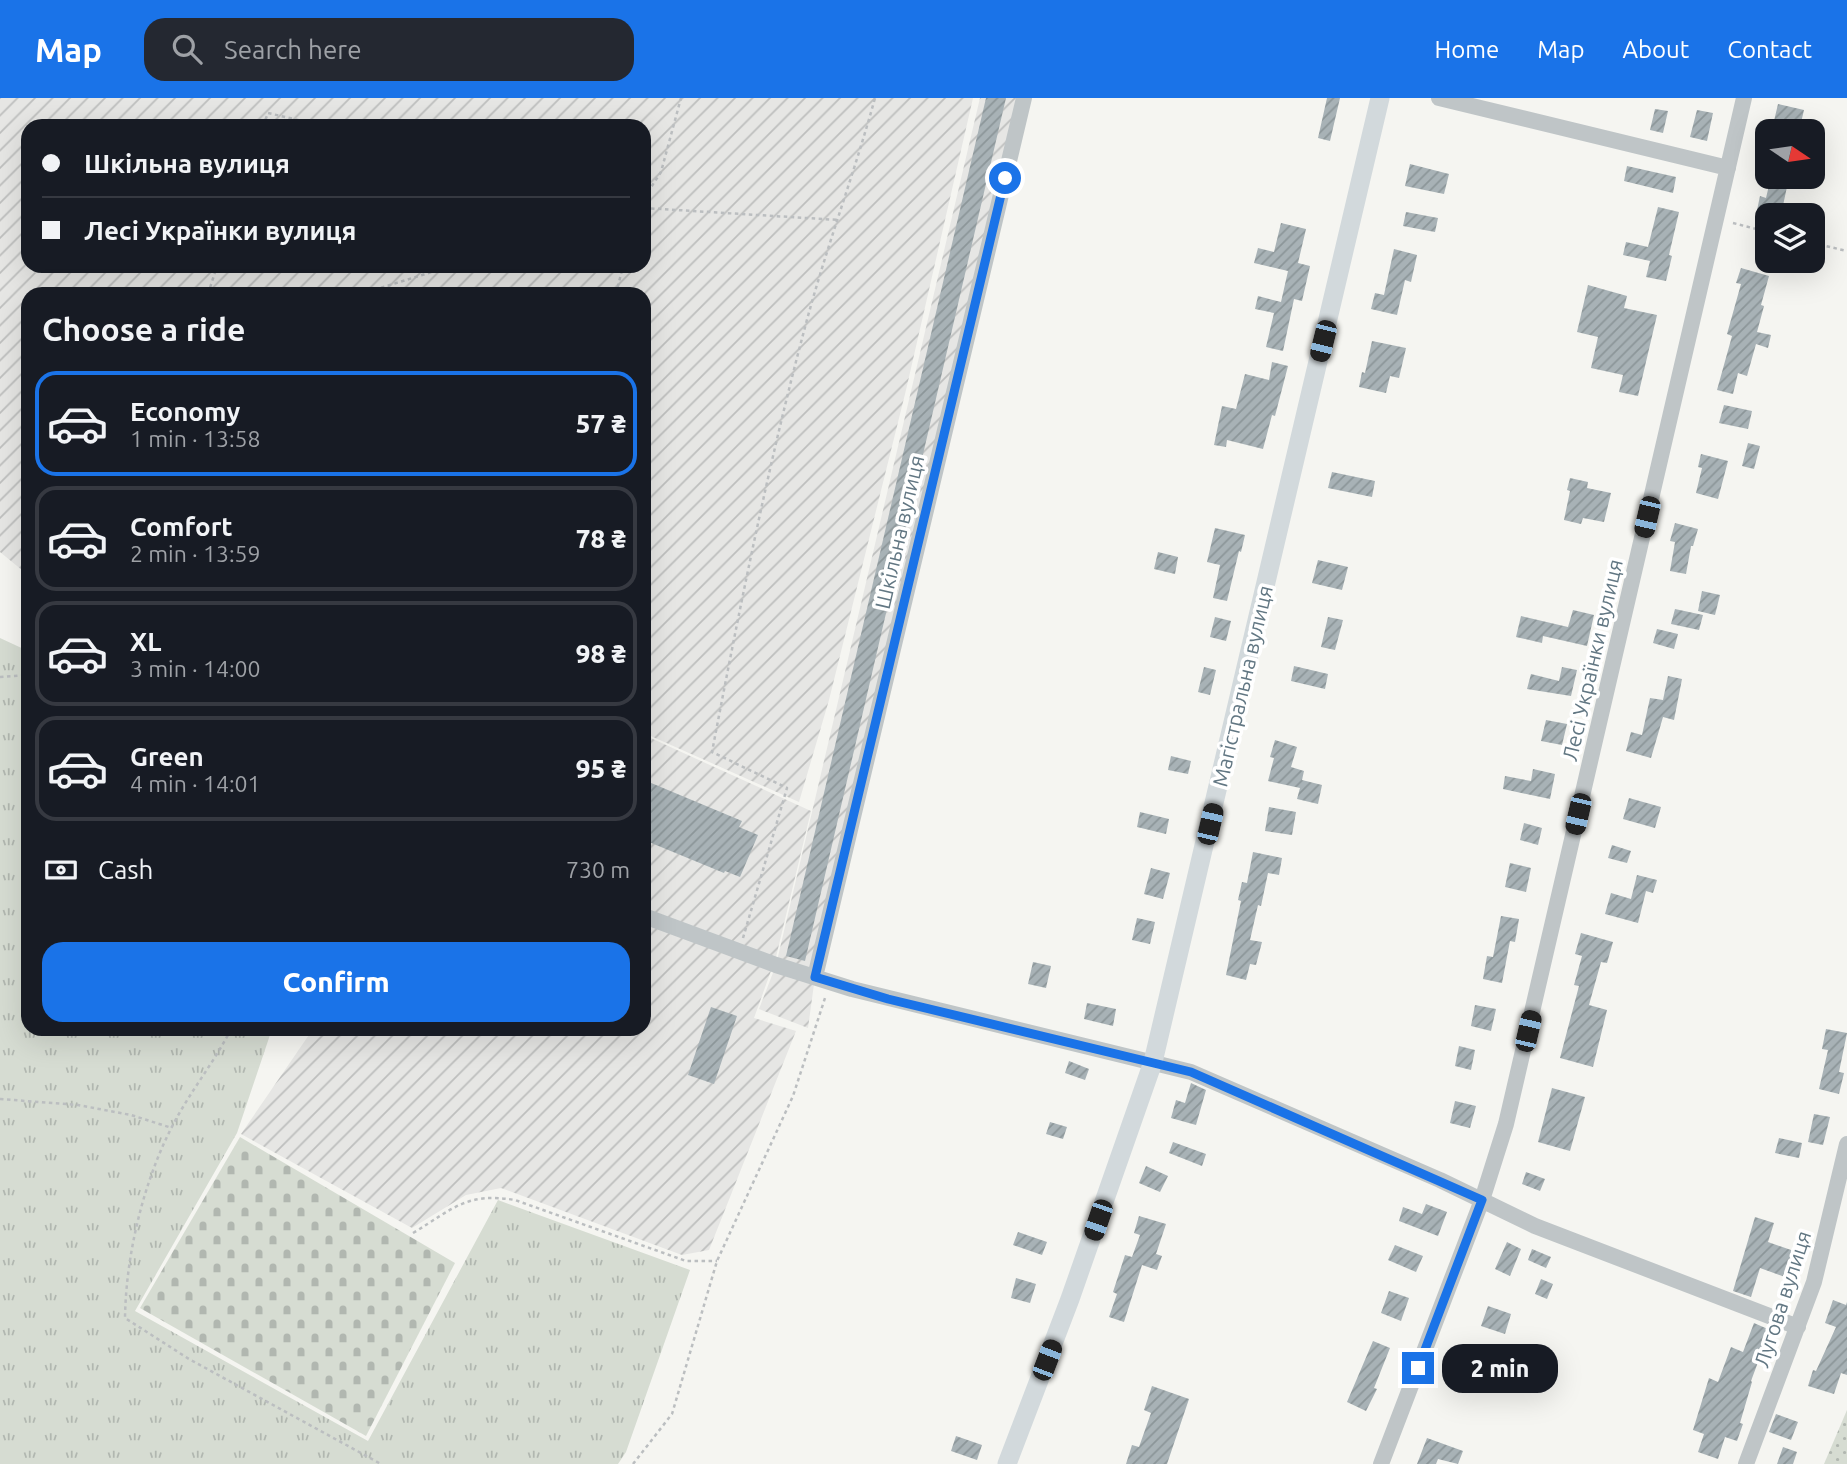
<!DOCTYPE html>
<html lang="en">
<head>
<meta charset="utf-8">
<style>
  :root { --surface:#171b24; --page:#242831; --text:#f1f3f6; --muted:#9ea1a6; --line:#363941; --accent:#1a73e8 }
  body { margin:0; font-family:Ubuntu,sans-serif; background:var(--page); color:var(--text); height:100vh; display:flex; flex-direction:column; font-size:26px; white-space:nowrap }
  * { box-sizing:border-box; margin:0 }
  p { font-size:23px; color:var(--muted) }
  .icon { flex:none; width:38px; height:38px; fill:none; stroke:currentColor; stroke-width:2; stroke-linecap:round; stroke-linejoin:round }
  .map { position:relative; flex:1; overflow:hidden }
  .panel { position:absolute; left:21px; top:189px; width:630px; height:749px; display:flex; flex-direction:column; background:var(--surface); border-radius:21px; box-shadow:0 7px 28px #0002 }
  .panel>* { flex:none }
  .hud { position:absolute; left:21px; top:21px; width:630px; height:154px; border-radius:21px; box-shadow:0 7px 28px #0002; display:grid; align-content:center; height:154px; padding:0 21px; background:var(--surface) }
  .needle { width:46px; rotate:103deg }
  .fabs { position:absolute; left:1755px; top:21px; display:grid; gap:14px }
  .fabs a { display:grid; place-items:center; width:70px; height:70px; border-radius:14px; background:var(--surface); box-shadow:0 7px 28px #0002; font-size:35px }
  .end { position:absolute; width:32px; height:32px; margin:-16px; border:9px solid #1a73e8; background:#fff; box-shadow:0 0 0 4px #fff }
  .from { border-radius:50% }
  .bubble { position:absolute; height:49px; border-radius:21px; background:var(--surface); box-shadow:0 7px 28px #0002; font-size:23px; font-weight:800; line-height:49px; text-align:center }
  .car { position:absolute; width:21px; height:42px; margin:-21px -10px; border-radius:9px; box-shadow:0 0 5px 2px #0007; background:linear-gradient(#222 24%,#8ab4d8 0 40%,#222 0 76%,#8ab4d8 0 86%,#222 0) }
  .hud b { display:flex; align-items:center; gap:24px; height:66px; font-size:26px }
  .hud b+b { border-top:2px solid var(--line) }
  .hud i { width:18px; height:18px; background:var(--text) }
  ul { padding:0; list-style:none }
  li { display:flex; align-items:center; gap:21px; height:105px; margin:0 14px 10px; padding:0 7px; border:4px solid var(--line); border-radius:21px }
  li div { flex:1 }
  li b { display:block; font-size:26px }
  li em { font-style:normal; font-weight:800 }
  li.active { border-color:var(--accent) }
  li>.icon { width:63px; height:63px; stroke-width:1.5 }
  h2 { padding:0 21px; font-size:32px; line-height:84px }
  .pay { display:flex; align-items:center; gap:18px; height:77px; padding:0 21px; font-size:26px }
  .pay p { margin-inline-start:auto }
  .cta { display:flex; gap:14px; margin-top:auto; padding:14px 21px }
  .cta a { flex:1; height:80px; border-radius:21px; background:var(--accent); color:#fff; font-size:28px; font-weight:800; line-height:80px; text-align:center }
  header { display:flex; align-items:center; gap:42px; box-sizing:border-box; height:98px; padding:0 35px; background:var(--accent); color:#fff }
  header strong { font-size:33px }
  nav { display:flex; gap:38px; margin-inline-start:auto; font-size:24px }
  .search { width:490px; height:63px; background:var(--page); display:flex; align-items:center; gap:18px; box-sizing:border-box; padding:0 24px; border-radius:21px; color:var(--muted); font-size:26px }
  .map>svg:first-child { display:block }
  .industrial { fill:url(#industrial-furrows); fill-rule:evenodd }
  .grass { fill:url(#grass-tufts) }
  .cemetery { fill:url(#cemetery-stones) }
  .park { fill:url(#park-dots) }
  .building { fill:url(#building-hatch) }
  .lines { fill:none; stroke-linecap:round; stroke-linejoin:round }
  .path { stroke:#bbbec0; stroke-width:2.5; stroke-dasharray:3.5 3.5; stroke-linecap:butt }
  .minor { stroke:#bfc5c7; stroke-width:16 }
  .major { stroke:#d2d9dc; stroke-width:19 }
  .route { stroke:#1a73e8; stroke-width:9 }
  .labels { text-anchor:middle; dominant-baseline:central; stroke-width:7; stroke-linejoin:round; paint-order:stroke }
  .street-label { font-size:21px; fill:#627783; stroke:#fff }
</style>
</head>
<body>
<header>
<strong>Map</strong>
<div class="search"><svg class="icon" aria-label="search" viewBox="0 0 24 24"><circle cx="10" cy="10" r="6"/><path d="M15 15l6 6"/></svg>Search here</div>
<nav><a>Home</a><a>Map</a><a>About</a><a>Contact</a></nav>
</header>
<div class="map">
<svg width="1847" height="1366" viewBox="0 0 1847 1366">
  <defs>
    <pattern id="industrial-furrows" width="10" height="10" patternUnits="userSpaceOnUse" patternTransform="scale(1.75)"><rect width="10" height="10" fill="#e6e6e4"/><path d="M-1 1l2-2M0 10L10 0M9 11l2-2" fill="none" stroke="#bebfbe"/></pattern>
    <pattern id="grass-tufts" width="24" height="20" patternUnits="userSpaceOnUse" patternTransform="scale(1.75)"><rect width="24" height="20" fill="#d6dcd2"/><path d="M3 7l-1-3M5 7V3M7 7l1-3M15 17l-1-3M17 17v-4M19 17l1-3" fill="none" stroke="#b1b7b0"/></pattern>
    <pattern id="cemetery-stones" width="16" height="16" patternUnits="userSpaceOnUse" patternTransform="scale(1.75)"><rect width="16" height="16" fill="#d6dcd2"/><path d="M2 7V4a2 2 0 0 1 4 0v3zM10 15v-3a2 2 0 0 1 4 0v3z" fill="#b1b7b0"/></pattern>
    <pattern id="park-dots" width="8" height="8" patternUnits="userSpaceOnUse" patternTransform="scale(1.75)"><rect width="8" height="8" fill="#d6dcd2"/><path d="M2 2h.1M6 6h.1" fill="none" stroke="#b1b7b0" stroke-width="1.8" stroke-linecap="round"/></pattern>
    <pattern id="building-hatch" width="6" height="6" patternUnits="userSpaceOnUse" patternTransform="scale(1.75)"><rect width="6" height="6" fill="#a8b2b6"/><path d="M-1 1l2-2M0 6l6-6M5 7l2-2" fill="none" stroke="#8c9699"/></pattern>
  </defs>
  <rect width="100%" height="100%" fill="#f5f5f1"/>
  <!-- industrial -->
  <path class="industrial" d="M0,0H973L906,292L829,602L799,704L644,635V196H28V477L0,454ZM28,28H644V168H28Z
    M980,0H1024L815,879L808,930L759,911L776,867Z
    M644,637L811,713L776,859L754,920L796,933L709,1152L682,1157L501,1090L466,1097L412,1130L241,1036L313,931H644Z"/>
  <!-- grass -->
  <path class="grass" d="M0,540L28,553V931H272L237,1035L135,1213L368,1343L498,1102L690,1172L626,1354L618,1366H0Z"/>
  <!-- cemetery -->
  <path class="cemetery" d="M240,1039L455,1165L366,1338L140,1210Z"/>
  <!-- park -->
  <path class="park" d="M1847,1312V1366H1824Z"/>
  <!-- building -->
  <path class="building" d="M986,0H1006L805,863L786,858Z
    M1327,0H1340L1330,43L1318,40Z
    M1778,6L1804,12L1799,33H1785L1786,26L1774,23Z
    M1655,11L1668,13L1663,35L1650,32Z
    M1697,12L1713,15L1707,43L1690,39Z
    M1410,66L1449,76L1444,96L1405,88Z
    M1627,68L1676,79L1673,95L1624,83Z
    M1771,79L1788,84L1781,117H1756L1760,98L1766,100Z
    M1658,109L1679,114L1669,157L1672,158L1666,183L1646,179L1650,163L1623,157L1626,144L1648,149Z
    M1406,114L1438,120L1435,134L1403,128Z
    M1281,125L1306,131L1298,165L1310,168L1302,203L1294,201L1283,253L1266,249L1274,215L1255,211L1258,198L1281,204L1288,173L1254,165L1258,150L1274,154Z
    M1394,151L1417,157L1411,184L1405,182L1397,217L1371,211L1375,195L1384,197Z
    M1741,170L1769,178L1761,207L1764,208L1757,234L1771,237L1768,250L1756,246L1747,278L1738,275L1733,296L1717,292L1732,238L1727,236L1741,186L1736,185Z
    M1588,187L1627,198L1624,210L1657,217L1638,298L1619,294L1623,277L1591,270L1598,239L1577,234Z
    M1372,243L1406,250L1399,280L1390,278L1386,295L1359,289L1362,274L1365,275Z
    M1272,264L1288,268L1275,318L1272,317L1263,351L1227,342L1226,349L1214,347L1222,308L1236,311L1245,276L1269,282Z
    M1724,307L1752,313L1748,331L1719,325Z
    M1748,345L1760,348L1754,371L1742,368Z
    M1701,356L1728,363L1718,401L1696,395L1702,370L1698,369Z
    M1332,374L1375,383L1372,399L1328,390Z
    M1570,380L1588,384L1587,390L1611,395L1604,424L1583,420L1581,426L1564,422L1570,393L1567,392Z
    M1675,425L1698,431L1693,448H1691L1686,476L1670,473L1675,444L1670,443Z
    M1215,430L1245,437L1241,454L1239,453L1227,503L1213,500L1220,467L1207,464Z
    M1158,454L1178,459L1175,476L1154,471Z
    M1318,462L1348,469L1342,492L1312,485Z
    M1702,493L1720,497L1715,517L1698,513Z
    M1675,511L1703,517L1699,532L1671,526Z
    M1573,512L1594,517L1587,548L1543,538L1542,545L1516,539L1521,518L1568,529Z
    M1215,519L1231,523L1226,543L1210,539Z
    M1328,519L1343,522L1335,552L1321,549Z
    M1657,531L1678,536L1674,551L1653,545Z
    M1294,568L1328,576L1325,591L1291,583Z
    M1204,569L1216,572L1210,597L1198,594Z
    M1562,569L1577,572L1571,598L1527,591L1531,576L1559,583Z
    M1668,578L1682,581L1674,622L1663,619L1651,660L1626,653L1631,634L1642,637L1650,600L1663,602Z
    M1546,622L1567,626L1562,647L1541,643Z
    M1275,642L1297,649L1291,669L1304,673L1302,682L1322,687L1318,706L1297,701L1300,690L1268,683L1274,660L1270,659Z
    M1171,658L1191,663L1188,676L1168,672Z
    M1533,671L1555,676L1550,701L1503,691L1505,678L1531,683Z
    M644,682L742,723L739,729L758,737L740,779L725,773L724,775L644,742Z
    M1629,700L1661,709L1655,730L1623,721Z
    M1269,709L1296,714L1292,737L1265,733Z
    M1140,714L1169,721L1166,736L1137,729Z
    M1524,725L1542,730L1538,747L1520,742Z
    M1612,747L1631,753L1627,765L1608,760Z
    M1253,754L1282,760L1279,777L1268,775L1261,808L1258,807L1250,842L1262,844L1256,867L1250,866L1246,882L1226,877L1241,803L1238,802L1242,784L1247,785Z
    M1510,765L1531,770L1526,794L1505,789Z
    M1151,770L1170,775L1163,801L1144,796Z
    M1637,777L1657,782L1653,795L1646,793L1638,825L1605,816L1611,795L1631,801Z
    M1501,818L1519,821L1515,844L1510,843L1502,885L1483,881L1487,858L1493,859Z
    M1137,820L1155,824L1150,846L1132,842Z
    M1581,835L1613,844L1607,865L1601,864L1589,907L1607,912L1593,969L1560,960L1579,888L1574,887L1582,858L1575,856Z
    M1033,864L1051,868L1046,890L1028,886Z
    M1087,905L1116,911L1113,928L1084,921Z
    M1475,907L1496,911L1491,933L1471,928Z
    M711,909L737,918L714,986L688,977Z
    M1826,931L1847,935L1839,974L1844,975L1839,996L1819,991L1828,952L1822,951Z
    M1459,948L1475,952L1471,972L1455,968Z
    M1069,963L1089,971L1085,982L1065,975Z
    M1191,985L1206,992L1196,1027L1171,1020L1176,1002L1185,1005Z
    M1552,990L1585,999L1570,1053L1538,1044Z
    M1455,1003L1476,1008L1470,1030L1450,1025Z
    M1814,1016L1830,1019L1823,1047L1808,1044Z
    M1050,1024L1067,1029L1063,1041L1046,1036Z
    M1779,1040L1802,1045L1799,1060L1775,1055Z
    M1173,1044L1206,1056L1202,1068L1169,1055Z
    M1146,1068L1168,1078L1160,1094L1139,1085Z
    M1526,1074L1545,1081L1540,1093L1522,1086Z
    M1426,1106L1447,1114L1438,1138L1399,1123L1403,1109L1422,1116Z
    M1139,1118L1166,1126L1156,1156L1162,1158L1157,1172L1142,1167L1124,1224L1109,1219L1117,1196L1113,1194L1125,1157L1132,1159L1140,1137L1134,1135Z
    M1755,1119L1774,1125L1768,1144L1794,1153L1785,1179L1760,1170L1751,1199L1733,1193Z
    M1018,1134L1047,1144L1042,1157L1013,1147Z
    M1507,1144L1521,1151L1510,1178L1495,1171Z
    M1395,1147L1423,1158L1416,1174L1388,1162Z
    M1532,1151L1551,1159L1546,1170L1528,1162Z
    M1016,1180L1036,1186L1030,1205L1011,1200Z
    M1541,1181L1553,1186L1547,1201L1535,1196Z
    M1389,1193L1409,1200L1401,1223L1381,1215Z
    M1833,1202L1846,1207L1847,1204V1277L1841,1275L1834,1296L1808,1288L1813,1272L1816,1273L1836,1229L1825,1225Z
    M1488,1208L1511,1216L1505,1236L1481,1228Z
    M1754,1225L1770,1232L1751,1283L1752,1284L1740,1325L1743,1326L1737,1343L1725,1339L1718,1361L1698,1354L1704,1336L1693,1332L1709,1280L1718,1284L1731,1249L1743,1254Z
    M1373,1243L1390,1250L1374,1290L1377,1291L1366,1313L1347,1304Z
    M1458,1266L1483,1275L1476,1294L1451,1285Z
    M1152,1288L1189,1301L1167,1366H1126L1132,1347L1139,1349L1151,1315L1144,1312Z
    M1776,1316L1798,1324L1791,1342L1769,1334Z
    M956,1338L982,1347L977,1362L951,1353Z
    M1427,1340L1463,1353L1458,1366L1438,1361L1436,1366H1417Z
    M1783,1349L1797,1354L1793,1366H1777Z"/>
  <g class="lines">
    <!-- path -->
    <path class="path" d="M263,28L268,15L324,28
      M644,100L661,74L681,0
      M644,110L839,122
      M1733,125L1768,134
      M1813,145L1847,153
      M208,196L217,168
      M361,196L451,168
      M616,196L623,168
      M0,579L28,577
      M743,840L787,690L712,654C740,508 769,362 808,218C828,145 855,73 875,0
      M231,931C217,959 199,982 183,1009C147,1068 126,1151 125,1220L189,1261L381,1366
      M0,1001L78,1007L131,1017L172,1030
      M413,1135C453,1111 466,1094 515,1102L686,1163H717
      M633,1366L672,1316L717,1163L793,998L826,897"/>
    <!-- minor -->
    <path class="minor" d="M1439,0L1728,70
      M644,818L776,867L852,891L1191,974L1440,1082L1535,1128L1798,1229
      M815,879L1024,0
      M1381,1366L1482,1102L1506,1026L1744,0
      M1746,1366L1814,1184L1847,1046"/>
    <!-- major -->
    <path class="major" d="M1007,1366L1070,1201L1153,964L1380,0"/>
  </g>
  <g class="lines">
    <!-- route -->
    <path class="route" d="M1005,80L815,879L888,901L1191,974L1482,1102L1418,1270"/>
  </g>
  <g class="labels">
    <!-- street labels -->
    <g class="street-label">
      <text transform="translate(899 434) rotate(-77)">Шкільна вулиця</text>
      <text transform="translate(1592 562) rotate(-77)">Лесі Українки вулиця</text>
      <text transform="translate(1242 588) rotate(-77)">Магістральна вулиця</text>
      <text transform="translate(1782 1201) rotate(-72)">Лугова вулиця</text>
    </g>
  </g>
</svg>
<div class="fabs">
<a><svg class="needle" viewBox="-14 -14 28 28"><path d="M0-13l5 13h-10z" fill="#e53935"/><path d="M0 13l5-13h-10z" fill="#9ea1a6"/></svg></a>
<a><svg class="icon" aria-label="layers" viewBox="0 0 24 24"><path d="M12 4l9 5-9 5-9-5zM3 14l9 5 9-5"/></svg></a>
</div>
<i class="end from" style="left:1005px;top:80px"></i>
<i class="end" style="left:1418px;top:1270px"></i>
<div class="bubble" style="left:1442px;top:1246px;width:116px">2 min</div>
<i class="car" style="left:1323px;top:243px;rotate:194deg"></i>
<i class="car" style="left:1647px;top:419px;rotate:193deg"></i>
<i class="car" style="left:1578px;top:716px;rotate:193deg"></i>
<i class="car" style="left:1210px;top:726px;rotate:13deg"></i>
<i class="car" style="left:1528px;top:933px;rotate:13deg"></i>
<i class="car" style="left:1098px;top:1122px;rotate:199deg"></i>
<i class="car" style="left:1047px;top:1262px;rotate:21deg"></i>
<div class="hud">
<b><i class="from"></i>Шкільна вулиця</b>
<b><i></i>Лесі Українки вулиця</b>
</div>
<section class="panel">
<h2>Choose a ride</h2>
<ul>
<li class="active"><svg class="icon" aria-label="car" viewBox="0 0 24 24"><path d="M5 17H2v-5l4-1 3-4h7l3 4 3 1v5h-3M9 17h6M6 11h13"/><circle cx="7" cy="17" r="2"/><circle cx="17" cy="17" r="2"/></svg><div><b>Economy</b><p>1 min · 13:58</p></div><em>57 ₴</em></li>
<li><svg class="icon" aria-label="car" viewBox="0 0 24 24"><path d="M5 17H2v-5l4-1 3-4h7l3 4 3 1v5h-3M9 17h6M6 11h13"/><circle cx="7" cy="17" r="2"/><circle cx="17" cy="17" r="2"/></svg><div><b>Comfort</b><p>2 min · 13:59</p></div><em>78 ₴</em></li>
<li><svg class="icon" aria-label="car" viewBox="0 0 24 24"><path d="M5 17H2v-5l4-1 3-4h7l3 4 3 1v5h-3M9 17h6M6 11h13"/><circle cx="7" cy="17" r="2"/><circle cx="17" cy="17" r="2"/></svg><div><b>XL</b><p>3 min · 14:00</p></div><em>98 ₴</em></li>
<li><svg class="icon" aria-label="car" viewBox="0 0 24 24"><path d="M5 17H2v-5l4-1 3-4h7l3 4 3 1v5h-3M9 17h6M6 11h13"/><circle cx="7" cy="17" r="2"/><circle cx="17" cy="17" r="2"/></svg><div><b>Green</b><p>4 min · 14:01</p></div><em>95 ₴</em></li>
</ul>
<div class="pay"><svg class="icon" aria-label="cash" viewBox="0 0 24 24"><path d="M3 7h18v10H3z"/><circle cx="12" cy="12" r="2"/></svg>Cash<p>730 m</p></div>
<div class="cta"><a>Confirm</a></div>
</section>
</div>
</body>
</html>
